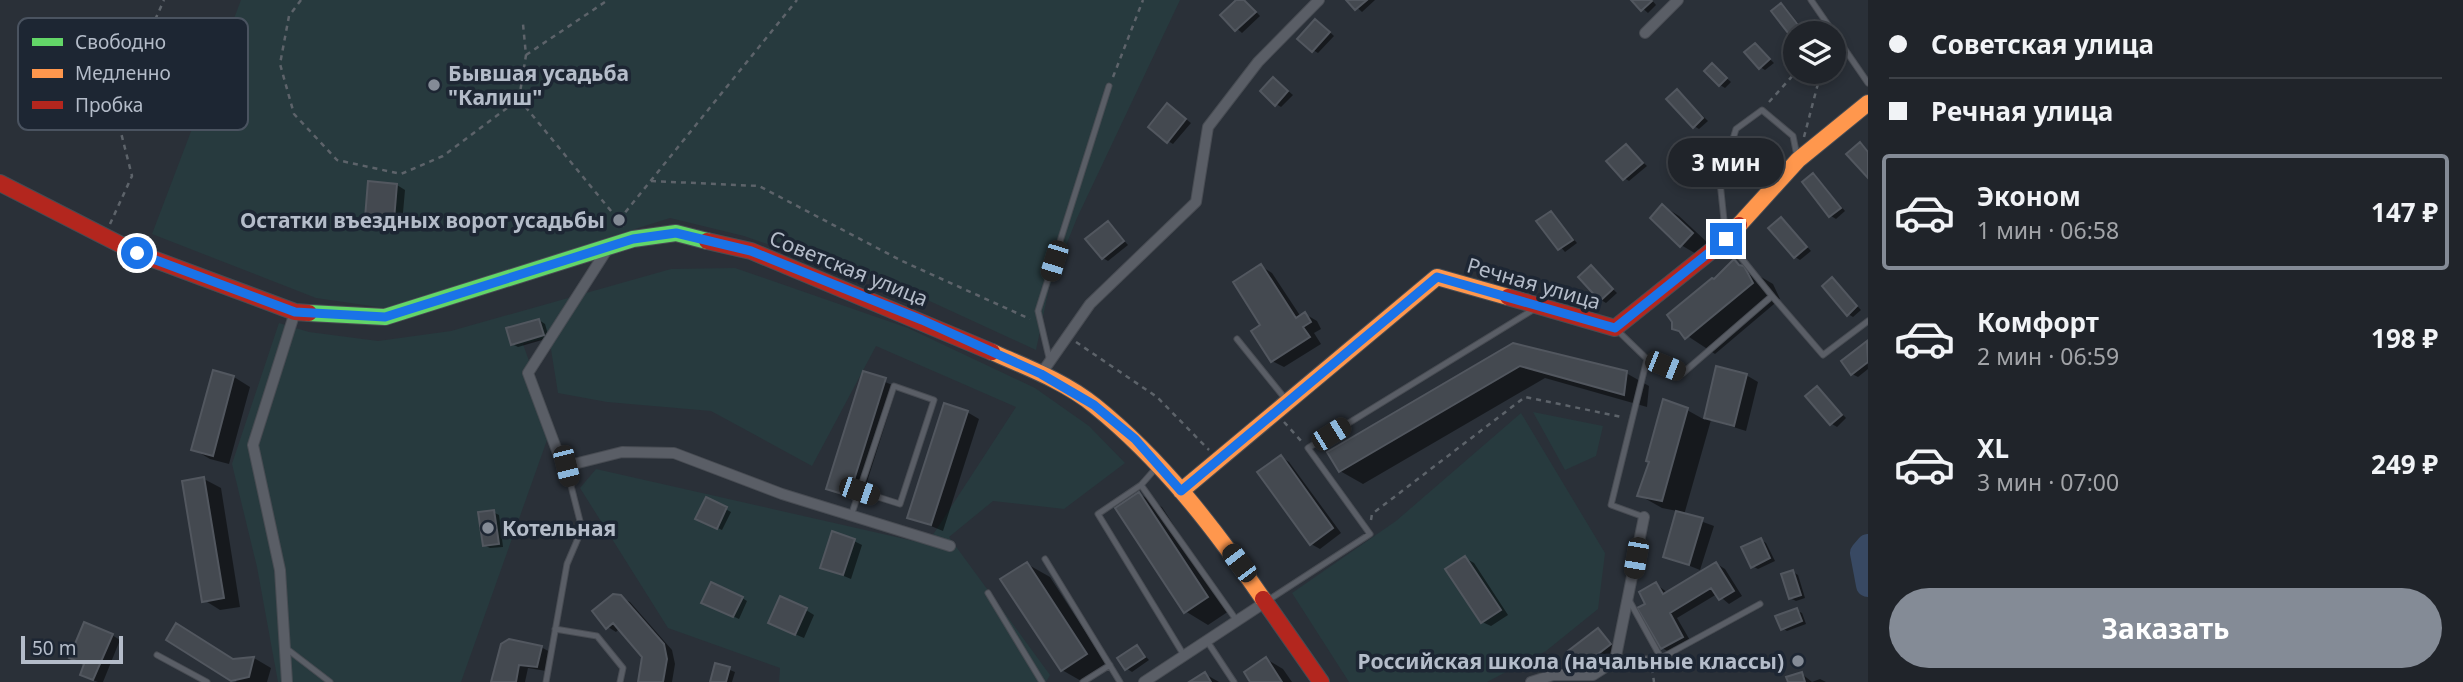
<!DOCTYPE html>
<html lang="ru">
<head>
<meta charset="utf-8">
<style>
  :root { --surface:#20242a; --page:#2d3036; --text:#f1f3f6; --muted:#a2a4a8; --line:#3d4147; --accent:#848b96 }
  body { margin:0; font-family:"Noto Sans",sans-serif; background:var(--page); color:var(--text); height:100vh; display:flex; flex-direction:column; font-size:26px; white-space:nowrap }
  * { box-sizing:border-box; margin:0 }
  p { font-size:23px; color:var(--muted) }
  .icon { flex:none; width:38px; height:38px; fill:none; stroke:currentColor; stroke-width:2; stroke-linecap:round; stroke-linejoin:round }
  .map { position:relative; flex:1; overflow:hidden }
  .side { display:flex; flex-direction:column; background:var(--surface); width:595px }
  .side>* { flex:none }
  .hud { display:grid; align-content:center; height:154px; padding:0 21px; background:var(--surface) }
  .controls { position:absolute; left:1783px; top:21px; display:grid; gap:14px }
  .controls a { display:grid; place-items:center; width:63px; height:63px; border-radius:50%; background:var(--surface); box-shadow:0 4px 10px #0003,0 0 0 2px var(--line); font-size:35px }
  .scale { position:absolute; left:21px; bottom:18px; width:102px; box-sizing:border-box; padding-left:7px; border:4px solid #b4bcc9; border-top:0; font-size:19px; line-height:24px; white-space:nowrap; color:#b4bcc9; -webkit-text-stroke:5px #1d2633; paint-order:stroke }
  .end { position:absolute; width:32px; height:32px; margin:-16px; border:9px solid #1a73e8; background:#fff; box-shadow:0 0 0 4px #fff }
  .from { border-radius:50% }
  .bubble { position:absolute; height:49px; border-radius:24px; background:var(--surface); box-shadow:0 4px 10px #0003,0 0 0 2px var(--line); font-size:23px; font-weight:700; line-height:49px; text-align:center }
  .car { position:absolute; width:21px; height:42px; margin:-21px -10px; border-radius:9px; box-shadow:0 0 5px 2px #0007; background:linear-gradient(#222 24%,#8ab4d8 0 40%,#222 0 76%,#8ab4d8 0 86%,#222 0) }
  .hud b { display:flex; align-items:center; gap:24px; height:66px; font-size:26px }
  .hud b+b { border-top:2px solid var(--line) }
  .hud i { width:18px; height:18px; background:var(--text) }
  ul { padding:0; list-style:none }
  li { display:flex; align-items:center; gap:21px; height:116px; margin:0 14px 10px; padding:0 7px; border:4px solid transparent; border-radius:7px }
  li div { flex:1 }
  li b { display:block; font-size:26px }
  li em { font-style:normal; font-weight:700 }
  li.selected { border-color:var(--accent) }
  li>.icon { width:63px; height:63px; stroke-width:1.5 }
  .primary-button { display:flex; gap:14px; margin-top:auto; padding:14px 21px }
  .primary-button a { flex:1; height:80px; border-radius:42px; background:var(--accent); color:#fff; font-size:28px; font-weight:700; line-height:80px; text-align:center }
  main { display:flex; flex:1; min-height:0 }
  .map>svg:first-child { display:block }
  .green { fill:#273a3e }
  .shadow { fill:#0007 }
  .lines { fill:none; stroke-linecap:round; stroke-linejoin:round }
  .river { stroke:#384963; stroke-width:24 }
  .building { fill:#444950; stroke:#52575f; stroke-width:2 }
  .lane-casing { stroke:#484c53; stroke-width:7 }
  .street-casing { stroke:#484c53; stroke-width:12 }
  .fast-casing { stroke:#484c53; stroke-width:18 }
  .slow-casing { stroke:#484c53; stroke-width:18 }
  .jam-casing { stroke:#484c53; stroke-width:18 }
  .path { stroke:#5d636a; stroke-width:2.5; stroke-dasharray:5 5; stroke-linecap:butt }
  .lane { stroke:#5a5e66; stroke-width:5 }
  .street { stroke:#5a5e66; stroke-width:10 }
  .fast { stroke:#63d668; stroke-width:16 }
  .slow { stroke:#ff974d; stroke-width:16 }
  .jam { stroke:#b3261e; stroke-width:16 }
  .route { stroke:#1a73e8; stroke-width:9 }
  .poi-dot { fill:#848b96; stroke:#1d2633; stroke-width:2.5 }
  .labels { text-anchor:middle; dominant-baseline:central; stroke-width:7; stroke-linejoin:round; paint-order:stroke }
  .poi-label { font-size:21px; font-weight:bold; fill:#b4bcc9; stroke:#1d2633; text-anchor:start }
  .street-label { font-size:21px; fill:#b4bcc9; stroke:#1d2633 }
  .key { fill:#1d2633; stroke:#4a5360; stroke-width:2 }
  .key-label { font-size:19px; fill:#b4bcc9 }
</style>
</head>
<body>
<main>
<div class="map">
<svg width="1868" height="682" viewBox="0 0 1868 682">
  <rect width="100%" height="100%" fill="#2a3038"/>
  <!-- green -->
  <path class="green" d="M241,0H1180L1077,218L1049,288L1036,350L923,298L744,236L670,218L385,308L316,298L152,234Z
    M735,268L908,328L1035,388L1089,426L1125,463L1064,509L993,501L949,537L1050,675L1046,682H779L780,668L668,628L580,488L596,469L927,544L1016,407L876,346L812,466L711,411L607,402L558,393L549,337L523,344L552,426L461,682H278L257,567L232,464L279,323L309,332L378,341L451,331L671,269Z
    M1533,412L1603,426L1596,456L1565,470Z
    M1521,413L1605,553L1598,609L1546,651L1487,682H1349L1292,593L1396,521Z"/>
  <!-- shadow -->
  <path class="shadow" d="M1238,0L1246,1L1260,16L1242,33L1222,15Z
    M1349,0H1375L1362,12Z
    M1633,0H1652L1656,5L1648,13Z
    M1781,5L1786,8L1806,33H1796V39L1793,37Z
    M1321,24L1334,36L1318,53L1313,50Z
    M1755,45L1774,63L1765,70L1760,67Z
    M1713,66L1731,82L1725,88L1720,85Z
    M1274,79L1293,95L1281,107L1276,104Z
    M1677,91L1708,121L1699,129L1694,126Z
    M1173,109L1191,123L1173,144L1168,141Z
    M1626,146L1647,166L1629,181L1624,178Z
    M1813,175L1845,211L1836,219L1831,216Z
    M397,185L405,190L402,224L375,222L367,217Z
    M1663,206L1679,216L1709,244L1698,255L1681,245Z
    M1551,213L1577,243L1565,252L1539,222Z
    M1782,219L1811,251L1800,260L1795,257Z
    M1108,223L1128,245L1108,261L1103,258Z
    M1734,261L1773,284L1780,299L1715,354L1683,333L1715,281Z
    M1261,266L1272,273L1301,317L1305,314L1317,321L1321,329L1314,333L1321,344L1284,367L1272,361L1263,325Z
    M1591,268L1617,293L1606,303L1601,300Z
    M1832,279L1861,310L1853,317L1848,314Z
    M539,320L545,324L549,338L518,347L512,344Z
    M1867,343L1868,369L1858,377L1852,374Z
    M1514,345L1626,373L1649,386L1647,407L1545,378L1363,484L1340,471Z
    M1717,368L1746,375L1758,382L1746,431L1711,420L1684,515L1714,526L1700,570L1665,556L1677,511L1662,508L1639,495L1687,410L1705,420Z
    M214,372L234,377L250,387L229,464L210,459L193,449Z
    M864,373L897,387L861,501L828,488Z
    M1817,388L1846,418L1837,427L1832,424Z
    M967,412L979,419L943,531L909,517Z
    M1281,457L1289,462L1341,533L1320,549L1311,544Z
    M204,479L221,488L240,607L220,610L204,600Z
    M1139,494L1162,507L1229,611L1208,625L1185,611Z
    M707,499L731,512L722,530L703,521Z
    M493,512L499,515L503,547L490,548L484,545Z
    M1761,540L1766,543L1775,561L1758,569L1752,566Z
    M854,541L862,545L851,579L822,567Z
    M1465,558L1474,563L1508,615L1491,626L1482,622Z
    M1027,564L1050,577L1109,668L1083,682L1062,670Z
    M1717,564L1725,569L1742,596L1729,604L1717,594L1677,618L1691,642L1671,653L1662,648L1647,605L1656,584L1668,593Z
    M1793,572L1798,575L1805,598L1796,601L1790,598Z
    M620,597L630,602L672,650L675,664L672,682H640L644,657L620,628L616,632L608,627Z
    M742,598L747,601L739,619L709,605Z
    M806,610L814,615L804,638L778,627Z
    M1796,610L1802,613L1806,624L1787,631L1782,628Z
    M1598,630L1618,649L1590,670L1582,666Z
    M112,635L120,640L103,682H98L90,679Z
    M168,639L234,661L254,658L271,668L267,682H237Z
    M541,647L550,652L546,671L528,668L525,682H493Z
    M1137,647L1149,660L1132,672L1126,668Z
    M1266,659L1283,669L1292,682H1252Z
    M717,665L735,672L732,682H712Z
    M1205,674L1219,682H1192Z
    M1802,674L1812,682L1820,679L1826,682H1790Z"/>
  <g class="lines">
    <!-- river -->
    <path class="river" d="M1868,546L1862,553L1868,585"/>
  </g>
  <!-- building -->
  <path class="building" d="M1236,0H1244L1256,12L1235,31L1220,15Z
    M1346,0H1367L1355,10Z
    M1631,0H1651L1652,1L1641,11Z
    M1781,3L1802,30L1792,38L1771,11Z
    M1315,19L1330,32L1312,52L1297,39Z
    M1755,43L1770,59L1759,69L1744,52Z
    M1712,63L1727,78L1719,86L1704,71Z
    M1273,77L1288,91L1275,106L1260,91Z
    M1677,89L1703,118L1693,128L1666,99Z
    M1167,103L1186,119L1167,143L1148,127Z
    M1860,142L1868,152V178L1846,154Z
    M1626,144L1643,163L1623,180L1606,161Z
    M1813,173L1841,208L1829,217L1802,182Z
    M368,181L397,184L394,220L365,218Z
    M1662,204L1693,233L1680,247L1650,218Z
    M1551,211L1573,240L1558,250L1536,221Z
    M1781,217L1807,247L1794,258L1768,228Z
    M1108,221L1124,241L1102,259L1085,239Z
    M1734,259L1739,265L1744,266L1753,283L1685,339L1679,331L1672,329V322L1667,315L1712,278L1714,279Z
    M1261,264L1296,318L1305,312L1311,322L1303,327L1310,337L1271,362L1251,331L1260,325L1233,282Z
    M1591,265L1613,289L1600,301L1578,277Z
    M1832,277L1857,306L1847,316L1822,286Z
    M539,319L544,335L511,345L506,328Z
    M1867,341L1868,362L1851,375L1841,361Z
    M1513,343L1627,371L1624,395L1520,366L1339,472L1327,452Z
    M1716,366L1747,374L1734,426L1704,418Z
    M213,370L234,376L213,456L191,450Z
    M863,371L886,378L849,496L826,489Z
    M1817,386L1842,415L1830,425L1805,396Z
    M1663,399L1688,408L1662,501L1637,496L1649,462L1646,461Z
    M944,403L968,411L931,525L907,518Z
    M1281,455L1333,528L1310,545L1257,472Z
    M204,477L224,598L202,602L182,481Z
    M1139,492L1208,597L1184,613L1115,508Z
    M706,497L727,507L717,529L695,519Z
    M494,510L499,544L483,546L478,512Z
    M1676,511L1703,518L1689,565L1663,557Z
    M832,531L855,539L843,575L820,568Z
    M1761,538L1770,558L1751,568L1741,547Z
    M1465,556L1501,610L1481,623L1445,569Z
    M1027,562L1087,654L1061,671L1000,579Z
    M1716,562L1734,591L1719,600L1711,588L1670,613L1683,637L1661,649L1637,608L1645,604L1639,592L1656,582L1663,594Z
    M1793,570L1801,595L1789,599L1781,574Z
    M711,582L743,597L733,617L701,603Z
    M613,594L621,595L664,644L667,659L663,682H638L642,657L613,623L606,629L592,611Z
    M780,596L807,608L795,635L768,623Z
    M1797,608L1802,621L1781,630L1775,616Z
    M84,622L113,634L93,680L80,675L84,664L69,658Z
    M176,623L233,659L254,657L249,677L231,681L166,640Z
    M1598,628L1611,644L1581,667L1568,651Z
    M509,639L542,646L537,667L519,665L516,682H491L501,644Z
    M1137,645L1145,657L1125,670L1117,658Z
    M1266,657L1282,682H1250L1244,672Z
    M715,663L730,667L726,682H710Z
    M1205,672L1211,682H1189Z
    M1802,672L1805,682H1788L1786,677Z"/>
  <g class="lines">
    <defs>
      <path id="lane" d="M1811,0L1868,83
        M1772,296L1823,355L1868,321
        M1617,330L1647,359L1683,373L1772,296L1726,239L1720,182L1736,129L1762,110L1793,136L1797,156
        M1237,339L1287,401
        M1050,362L1038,311L1109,86
        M1156,468L1141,485L1098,514L1185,657
        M1141,485L1237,621
        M851,516L894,386L934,400L900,504L859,491
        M1644,517L1611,505L1647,359
        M1045,559L1120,682
        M988,593L1042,682
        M1629,600L1661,658
        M1267,601L1370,534L1308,448L1536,308
        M555,629L597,636L623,668L620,682
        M1207,641L1234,682
        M287,649L330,682
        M157,655L207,682
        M1615,661L1661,658L1760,604
        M546,682L567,564L582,529L566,466
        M1083,682L1110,665"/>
      <path id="street" d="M1645,33L1678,0
        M610,245L528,373L559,456L566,466L622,452L674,453L782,494L950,546
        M1041,374L1090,304L1196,202L1208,127L1258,62L1319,0
        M287,682L280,570L253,445L295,312
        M1144,682L1267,601
        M1531,682L1553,675H1593L1615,661L1644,517"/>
      <path id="fast" d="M309,313L385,317L633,239L676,233L707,241"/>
      <path id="slow" d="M1739,225L1798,160L1868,103
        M992,352C1026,367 1066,382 1095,406C1162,460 1215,529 1263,599
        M1181,491L1437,277L1508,297"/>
      <path id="jam" d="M0,183L137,253L295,312L309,313
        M707,241L751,251L992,352
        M1508,297L1615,328L1726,239L1739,225
        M1263,599L1321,682"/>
    </defs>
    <!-- lane casing -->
    <use href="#lane" class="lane-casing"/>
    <!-- street casing -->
    <use href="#street" class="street-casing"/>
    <!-- fast casing -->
    <use href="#fast" class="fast-casing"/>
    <!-- slow casing -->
    <use href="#slow" class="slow-casing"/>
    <!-- jam casing -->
    <use href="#jam" class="jam-casing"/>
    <!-- path -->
    <path class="path" d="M301,0L289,16L280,64L294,114L337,160L401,174L443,156L519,99L526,55L523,24
      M526,55L608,0
      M1113,77L1143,0
      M519,99L625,228
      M1769,102L1796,72
      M1804,137L1821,72
      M651,181L759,186L902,261L1030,319
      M619,220L797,0
      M110,224L132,176L115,109L164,0
      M1076,342L1157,397L1209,450
      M1284,422L1303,443
      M1371,520L1372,514L1525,397L1622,417
      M1652,668L1654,682"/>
    <!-- lane -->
    <use href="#lane" class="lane"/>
    <!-- street -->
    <use href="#street" class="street"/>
    <!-- fast -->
    <use href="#fast" class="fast"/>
    <!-- slow -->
    <use href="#slow" class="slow"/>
    <!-- jam -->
    <use href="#jam" class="jam"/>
  </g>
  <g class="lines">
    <!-- route -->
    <path class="route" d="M137,253L295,312L385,317L633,239L676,233L751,251L922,320L1041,374L1094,405L1135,439L1181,491L1437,277L1615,328L1726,239"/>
  </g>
  <!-- markers -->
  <g class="poi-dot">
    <circle cx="434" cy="85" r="7"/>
    <circle cx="619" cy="220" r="7"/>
    <circle cx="488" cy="528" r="7"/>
    <circle cx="1798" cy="661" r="7"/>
  </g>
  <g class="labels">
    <!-- poi labels -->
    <g class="poi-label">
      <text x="448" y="73">Бывшая усадьба<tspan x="448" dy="24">"Калиш"</tspan></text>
      <text x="605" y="220" text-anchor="end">Остатки въездных ворот усадьбы</text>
      <text x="502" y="528">Котельная</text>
      <text x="1784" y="661" text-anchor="end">Российская школа (начальные классы)</text>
    </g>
    <!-- street labels -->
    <g class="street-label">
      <text transform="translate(849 268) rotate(22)">Советская улица</text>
      <text transform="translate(1534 283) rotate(16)">Речная улица</text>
    </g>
  </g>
  <!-- legend -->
  <rect x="18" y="18" width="230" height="112" rx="10" class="key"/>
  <rect x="32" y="38" width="31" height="8" fill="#63d668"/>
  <rect x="32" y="69" width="31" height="9" fill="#ff974d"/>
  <rect x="32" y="101" width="31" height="8" fill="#b3261e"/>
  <g class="key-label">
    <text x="75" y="49">Свободно</text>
    <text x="75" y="80">Медленно</text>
    <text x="75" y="112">Пробка</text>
  </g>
</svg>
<div class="controls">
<a><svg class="icon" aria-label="layers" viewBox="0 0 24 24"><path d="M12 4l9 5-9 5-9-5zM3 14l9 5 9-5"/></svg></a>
</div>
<div class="scale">50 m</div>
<i class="end from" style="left:137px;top:253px"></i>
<i class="end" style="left:1726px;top:239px"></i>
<div class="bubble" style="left:1668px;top:138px;width:116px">3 мин</div>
<i class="car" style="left:1054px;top:261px;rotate:197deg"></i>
<i class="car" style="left:1665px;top:366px;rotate:112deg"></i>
<i class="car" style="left:1331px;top:434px;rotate:58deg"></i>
<i class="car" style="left:566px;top:466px;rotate:166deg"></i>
<i class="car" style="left:859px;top:491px;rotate:109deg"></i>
<i class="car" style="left:1636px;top:558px;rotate:190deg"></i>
<i class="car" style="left:1239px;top:563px;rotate:323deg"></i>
</div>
<section class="side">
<div class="hud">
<b><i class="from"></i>Советская улица</b>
<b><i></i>Речная улица</b>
</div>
<ul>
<li class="selected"><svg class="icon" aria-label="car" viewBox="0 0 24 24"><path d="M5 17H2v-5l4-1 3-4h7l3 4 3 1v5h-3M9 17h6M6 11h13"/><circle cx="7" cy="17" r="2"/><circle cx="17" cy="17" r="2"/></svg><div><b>Эконом</b><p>1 мин · 06:58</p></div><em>147 ₽</em></li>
<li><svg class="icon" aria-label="car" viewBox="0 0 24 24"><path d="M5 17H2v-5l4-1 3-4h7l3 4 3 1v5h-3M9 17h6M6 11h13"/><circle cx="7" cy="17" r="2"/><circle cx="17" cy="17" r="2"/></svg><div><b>Комфорт</b><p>2 мин · 06:59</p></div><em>198 ₽</em></li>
<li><svg class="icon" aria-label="car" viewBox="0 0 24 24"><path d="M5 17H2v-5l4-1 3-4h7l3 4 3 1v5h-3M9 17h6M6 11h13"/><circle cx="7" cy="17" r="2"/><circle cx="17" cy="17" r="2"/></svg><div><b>XL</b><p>3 мин · 07:00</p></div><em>249 ₽</em></li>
</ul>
<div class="primary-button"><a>Заказать</a></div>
</section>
</main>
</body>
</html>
